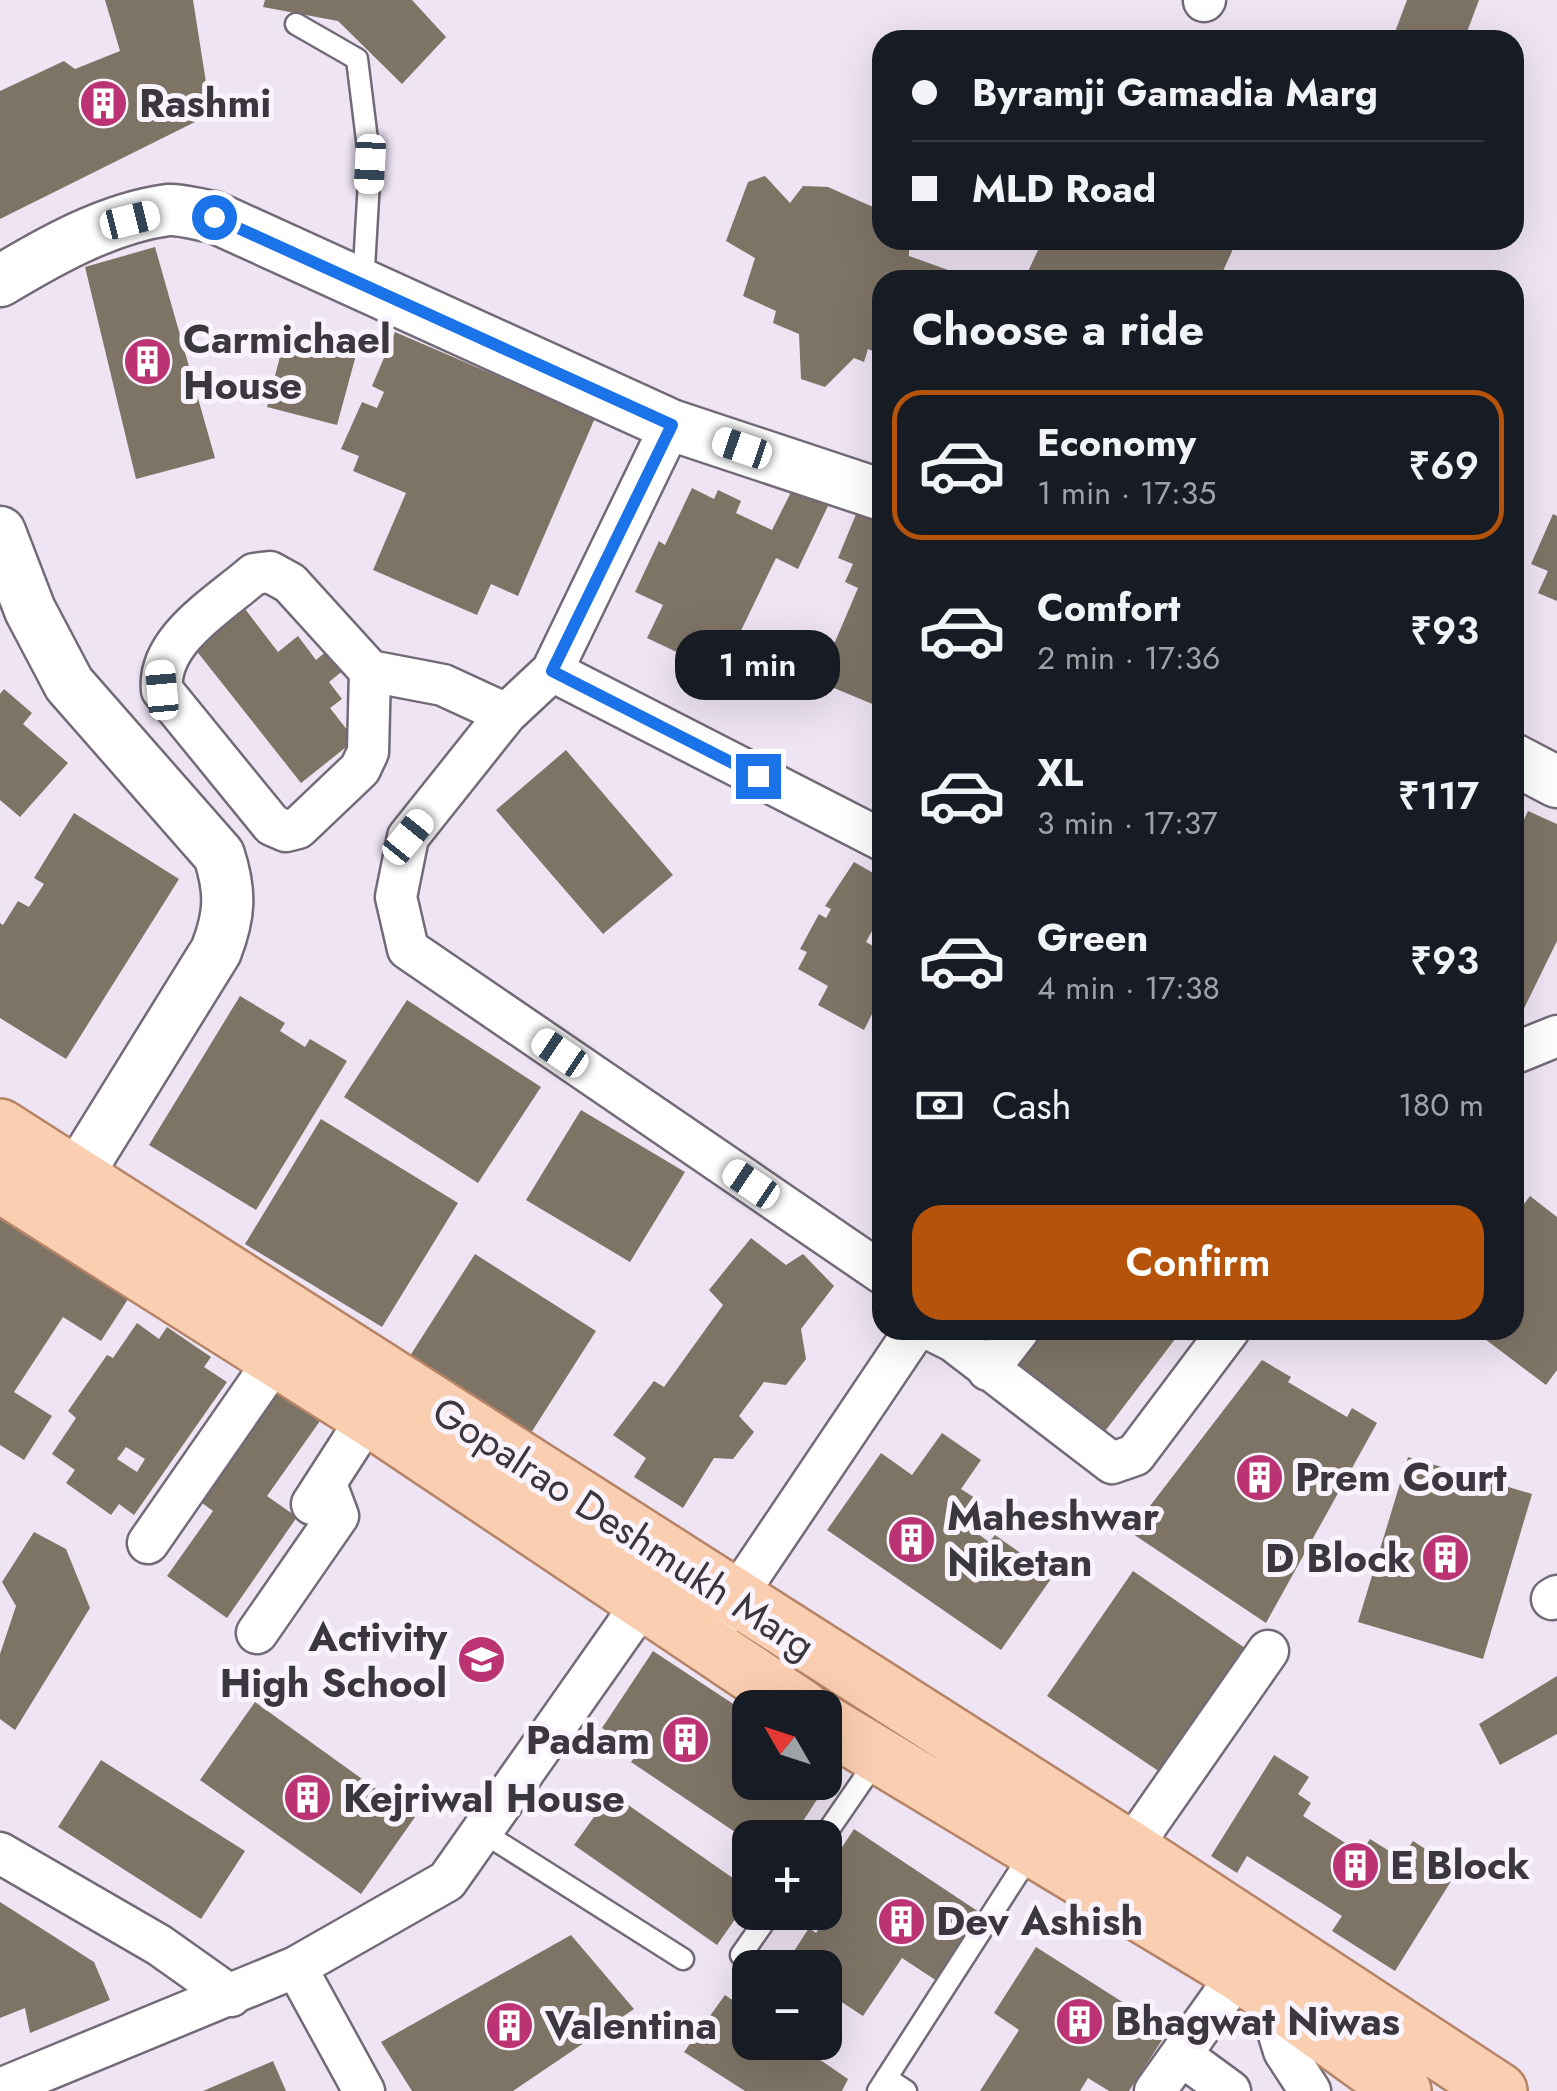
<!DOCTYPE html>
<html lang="en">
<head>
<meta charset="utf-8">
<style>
  :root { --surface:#171b24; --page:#242831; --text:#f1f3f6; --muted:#9ea1a6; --line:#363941; --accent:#b45309 }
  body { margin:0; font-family:Jost,sans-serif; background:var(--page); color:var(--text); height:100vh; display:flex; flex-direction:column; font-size:38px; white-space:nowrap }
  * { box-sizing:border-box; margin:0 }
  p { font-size:32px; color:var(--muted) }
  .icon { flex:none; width:55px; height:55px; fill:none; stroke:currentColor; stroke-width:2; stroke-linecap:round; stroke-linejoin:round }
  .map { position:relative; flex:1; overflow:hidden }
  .panel { position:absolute; left:872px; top:270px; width:652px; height:1070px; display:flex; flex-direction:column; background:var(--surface); border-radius:30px; box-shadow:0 10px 40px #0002 }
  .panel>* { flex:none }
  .banner { position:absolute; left:872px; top:30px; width:652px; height:220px; border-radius:30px; box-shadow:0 10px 40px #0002; display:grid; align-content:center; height:220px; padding:0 40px; background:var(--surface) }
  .needle { width:65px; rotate:309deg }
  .controls { position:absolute; left:732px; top:1690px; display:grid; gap:20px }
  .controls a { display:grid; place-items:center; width:110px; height:110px; border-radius:20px; background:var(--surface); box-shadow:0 10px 40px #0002; font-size:50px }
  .end { position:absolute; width:45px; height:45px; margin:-22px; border:12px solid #1a73e8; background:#fff; box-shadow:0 0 0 5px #fff }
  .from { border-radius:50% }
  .bubble { position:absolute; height:70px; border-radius:30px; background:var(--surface); box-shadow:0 10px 40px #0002; font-size:32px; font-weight:600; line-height:70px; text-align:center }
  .car { position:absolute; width:30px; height:60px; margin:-30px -15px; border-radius:12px; box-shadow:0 0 8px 2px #0007; background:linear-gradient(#fff 24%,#345 0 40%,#fff 0 76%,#345 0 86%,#fff 0) }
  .banner b { display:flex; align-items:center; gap:35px; height:95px; font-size:38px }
  .banner b+b { border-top:2px solid var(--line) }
  .banner i { width:25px; height:25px; background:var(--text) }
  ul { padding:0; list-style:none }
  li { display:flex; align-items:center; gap:30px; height:150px; margin:0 20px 15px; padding:0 20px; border:5px solid transparent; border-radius:30px }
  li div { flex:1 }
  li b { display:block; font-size:38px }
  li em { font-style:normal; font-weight:600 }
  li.on { border-color:var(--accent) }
  li>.icon { width:90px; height:90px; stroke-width:1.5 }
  h2 { padding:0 40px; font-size:45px; line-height:120px }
  .pay { display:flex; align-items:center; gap:25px; height:110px; padding:0 40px; font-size:38px }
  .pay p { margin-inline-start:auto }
  .cta { display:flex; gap:20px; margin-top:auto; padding:20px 40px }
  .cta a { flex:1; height:115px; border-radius:30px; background:var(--accent); color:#fff; font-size:40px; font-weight:600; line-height:115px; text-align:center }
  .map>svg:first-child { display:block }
  .building { fill:#7e7466; fill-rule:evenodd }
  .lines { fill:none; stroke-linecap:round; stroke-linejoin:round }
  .service-casing { stroke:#736a78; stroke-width:25 }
  .minor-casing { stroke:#736a78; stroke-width:45 }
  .tertiary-casing { stroke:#736a78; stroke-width:55 }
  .primary-casing { stroke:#b58467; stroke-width:60 }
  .service { stroke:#fff; stroke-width:20 }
  .minor { stroke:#fff; stroke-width:40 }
  .tertiary { stroke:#fff; stroke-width:50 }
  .primary { stroke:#faceb1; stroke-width:55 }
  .route { stroke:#1a73e8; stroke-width:12 }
  .labels { text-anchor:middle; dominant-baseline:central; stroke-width:10; stroke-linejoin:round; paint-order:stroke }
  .poi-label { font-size:40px; font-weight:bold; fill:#3b373e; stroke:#f9f3fd; text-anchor:start }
  .street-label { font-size:40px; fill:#3b373e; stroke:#f9f3fd }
</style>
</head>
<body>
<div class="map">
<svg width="1557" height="2091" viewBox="0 0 1557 2091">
  <rect width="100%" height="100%" fill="#eee4f4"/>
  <!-- building -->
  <path class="building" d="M105,0H193L211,114L0,219V91L64,61L75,69L120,51Z
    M265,0H412L446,37L402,84L338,21L263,7Z
    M1407,0H1479L1464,40H1392Z
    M765,176L790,203L803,186L828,187L882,211V240H909V256L951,271L947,280H882V355L868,349L864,362L854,358L825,387L801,379L799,334L773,323L776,311L743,296L755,258L726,241L748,182Z
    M1027,240H1214L1233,249L1219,280H1024L1040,246Z
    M155,247L215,458L136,479L85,267Z
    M395,332L595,418L518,596L491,584L477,615L373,570L406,493L353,471L359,456L341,449L362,402L377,408L384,392L372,386Z
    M285,337L356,355L337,425L267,407Z
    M692,488L714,499L718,490L741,501L736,513L772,530L792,490L828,506L798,569L776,558L735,643L718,635L704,665L647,638L663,605L635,592L659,541L665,545Z
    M859,507L882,517V708L810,678L821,653L829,656L858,588L845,582L853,564L838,558Z
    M1553,514L1557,516V601L1538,593L1548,571L1531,564Z
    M245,609L278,652L298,636L316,660L334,645L350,665L329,682L342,699L330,708L355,740L301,783L195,649Z
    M4,689L32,713L23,724L68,763L20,817L0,800V694Z
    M566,750L673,875L603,934L496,810Z
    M1528,811L1557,824V941L1515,1027V838Z
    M74,813L179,879L66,1059L0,1018V923L3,925L18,901L29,907L44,884L34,878Z
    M854,862L882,878V913L866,942L882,951V1012L875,1008L864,1030L818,1005L828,986L798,969L807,952L800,949L819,914L826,918L831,909L825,906Z
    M240,996L285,1023L280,1031L305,1047L310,1039L347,1061L256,1210L149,1145Z
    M407,1000L541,1087L478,1183L344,1097Z
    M581,1110L685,1172L630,1262L526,1200Z
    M321,1119L458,1203L382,1327L245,1244Z
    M1530,1196L1557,1217V1370L1546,1385L1473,1330H1515V1216Z
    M0,1211L130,1296L101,1341L63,1317L14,1392L52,1416L24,1460L0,1445Z
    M751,1238L786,1265L803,1254L834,1286L801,1329L806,1359L786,1385L764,1382L739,1416L754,1432L733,1459L714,1458L683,1508L634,1477L646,1458L613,1435L654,1381L664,1387L723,1305L709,1290Z
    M475,1254L596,1331L529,1436L408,1359Z
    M137,1323L159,1339L167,1327L211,1357L204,1367L227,1382L134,1515L119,1504L111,1515L66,1483L75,1470L52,1454L76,1418L68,1411L107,1355L113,1358ZM126,1447L145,1459L137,1472L117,1459Z
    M1028,1330H1182L1096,1443L1008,1375L1038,1337Z
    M1262,1360L1291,1377L1288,1382L1347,1417L1352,1408L1377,1423L1266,1623L1130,1532Z
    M268,1385L320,1421L267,1496L297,1517L227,1618L167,1576L213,1511L191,1495Z
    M942,1433L981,1460L961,1489L975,1498L959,1520L989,1542L995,1535L1053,1576L1001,1650L827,1530L881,1453L912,1475Z
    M1408,1457L1532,1494L1483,1659L1358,1622Z
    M34,1532L66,1549L90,1608L15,1730L0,1719V1654L16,1606L2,1582Z
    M1133,1571L1245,1648L1160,1772L1047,1696Z
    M653,1651L750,1715V1782H825V1765L835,1772L792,1838H766L751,1828L744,1838L631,1762L638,1752L602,1728Z
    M1557,1676V1734L1500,1765L1479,1724Z
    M255,1702L415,1817L361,1894L200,1780Z
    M1274,1755L1309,1777L1298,1794L1311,1803L1303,1816L1361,1853L1370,1839L1402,1859L1413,1841L1458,1870L1395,1971L1332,1931L1342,1916L1247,1856L1237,1873L1211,1856Z
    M101,1760L245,1851L201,1919L58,1827Z
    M611,1793L750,1890V1898L717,1945L574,1845Z
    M854,1829L982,1914L937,1981L902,1958L863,2016L825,1991V1968L785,1965L809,1928L816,1933L830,1913L825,1909V1873Z
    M0,1902L94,1962L110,2000L30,2033L25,2008L0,2018Z
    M571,1935L634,2009L513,2091H412L381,2042Z
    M1036,1947L1168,2031L1129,2091H1109L1088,2078L1080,2091H980L1019,2030L994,2013Z
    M725,1995L750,2012V2042H794L848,2079L842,2091H745L684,2052Z
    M273,2061L286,2091H203Z"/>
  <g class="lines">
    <defs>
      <path id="service" d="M296,24L357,59L370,164L363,285
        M484,1833L683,1959
        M823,1838L878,1758
        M741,1955L771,1912
        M886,2078L906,2091
        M878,2091L1033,1850"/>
      <path id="minor" d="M1204,1L1205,0
        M671,425L552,671L506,714L408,837L396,897L408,949L882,1273
        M370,671L368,752L360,769L298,828L286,831L272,825L162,690C157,640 220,604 254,574L270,572L290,583L370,671L443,685L506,714
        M552,671L882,840
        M1515,1053L1557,1036
        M931,1330L953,1341L1112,1463L1135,1455L1229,1330
        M988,1370L1019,1330
        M312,1504L368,1417
        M148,1543L275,1360
        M1552,1599L1557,1596
        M722,1617L915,1330
        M257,1633L338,1516L326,1484
        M1130,1849L1268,1651
        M0,1853L159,1945L231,1996
        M296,1967L364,2091
        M1267,1995L1284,2051L1310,2091
        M1181,2055L1230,2091
        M0,2089L296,1967L447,1881L658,1581
        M1155,2091L1239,1973"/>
      <path id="tertiary" d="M0,281C50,251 108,218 168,210C182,209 200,215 214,217L671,425L882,495
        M0,532L30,610L69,684L219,855C231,892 230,915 216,951L76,1177
        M1515,760L1557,782"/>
      <path id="primary" d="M0,1127L1130,1849L1499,2091
        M0,1184L368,1417L802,1708
        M825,1723L1239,1973L1403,2091"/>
    </defs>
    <!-- service casing -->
    <use href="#service" class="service-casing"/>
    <!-- minor casing -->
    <use href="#minor" class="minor-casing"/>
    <!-- tertiary casing -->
    <use href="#tertiary" class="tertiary-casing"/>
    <!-- primary casing -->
    <use href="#primary" class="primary-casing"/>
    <!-- service -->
    <use href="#service" class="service"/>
    <!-- minor -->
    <use href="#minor" class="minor"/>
    <!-- tertiary -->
    <use href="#tertiary" class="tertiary"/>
    <!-- primary -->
    <use href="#primary" class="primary"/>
  </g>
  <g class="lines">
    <!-- route -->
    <path class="route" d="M214,217L672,425L552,671L758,776"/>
  </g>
  <!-- icons -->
  <defs>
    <symbol id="building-disc" viewBox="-11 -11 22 22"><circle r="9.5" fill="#bb3373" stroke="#f9f3fd"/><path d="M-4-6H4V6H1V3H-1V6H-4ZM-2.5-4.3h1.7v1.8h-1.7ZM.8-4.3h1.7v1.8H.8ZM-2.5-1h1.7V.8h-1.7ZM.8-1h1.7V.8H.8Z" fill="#fff"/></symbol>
    <symbol id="school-disc" viewBox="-11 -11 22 22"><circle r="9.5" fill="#bb3373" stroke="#f9f3fd"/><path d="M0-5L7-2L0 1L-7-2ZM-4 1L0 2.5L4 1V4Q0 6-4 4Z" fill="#fff"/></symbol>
  </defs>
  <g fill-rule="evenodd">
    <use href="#building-disc" x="76" y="76" width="55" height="55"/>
    <use href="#building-disc" x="120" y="334" width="55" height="55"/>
    <use href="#building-disc" x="1232" y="1450" width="55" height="55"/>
    <use href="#building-disc" x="884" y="1512" width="55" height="55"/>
    <use href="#building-disc" x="1418" y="1530" width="55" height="55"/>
    <use href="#school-disc" x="454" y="1632" width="55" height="55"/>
    <use href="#building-disc" x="658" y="1712" width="55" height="55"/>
    <use href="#building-disc" x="280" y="1770" width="55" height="55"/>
    <use href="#building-disc" x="1328" y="1838" width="55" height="55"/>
    <use href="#building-disc" x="874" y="1894" width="55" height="55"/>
    <use href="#building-disc" x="1052" y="1994" width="55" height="55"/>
    <use href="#building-disc" x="482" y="1998" width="55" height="55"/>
  </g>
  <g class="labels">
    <!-- poi labels -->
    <g class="poi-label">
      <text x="139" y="103">Rashmi</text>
      <text x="183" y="339">Carmichael<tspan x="183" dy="46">House</tspan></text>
      <text x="1295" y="1477">Prem Court</text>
      <text x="947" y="1516">Maheshwar<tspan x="947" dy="46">Niketan</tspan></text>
      <text x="1410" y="1558" text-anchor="end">D Block</text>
      <text x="447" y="1637" text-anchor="end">Activity<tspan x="447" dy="46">High School</tspan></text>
      <text x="650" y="1740" text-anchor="end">Padam</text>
      <text x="343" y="1798">Kejriwal House</text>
      <text x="1390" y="1865">E Block</text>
      <text x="936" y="1921">Dev Ashish</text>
      <text x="1115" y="2021">Bhagwat Niwas</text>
      <text x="545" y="2025">Valentina</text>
    </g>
    <!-- street labels -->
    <g class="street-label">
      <text transform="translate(624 1528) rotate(33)">Gopalrao Deshmukh Marg</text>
    </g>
  </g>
</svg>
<div class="controls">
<a><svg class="needle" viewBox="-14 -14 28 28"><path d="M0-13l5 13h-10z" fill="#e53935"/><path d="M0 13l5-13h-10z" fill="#9ea1a6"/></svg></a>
<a>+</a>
<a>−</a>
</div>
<i class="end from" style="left:214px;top:217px"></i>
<i class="end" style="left:758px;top:776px"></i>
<div class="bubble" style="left:675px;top:630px;width:165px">1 min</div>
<i class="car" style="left:370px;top:164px;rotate:183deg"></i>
<i class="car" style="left:130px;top:220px;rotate:76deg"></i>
<i class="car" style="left:742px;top:448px;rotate:289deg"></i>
<i class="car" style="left:162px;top:690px;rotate:355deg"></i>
<i class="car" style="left:408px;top:837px;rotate:39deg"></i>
<i class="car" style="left:560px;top:1053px;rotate:304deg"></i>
<i class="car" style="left:751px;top:1184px;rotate:304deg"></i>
<div class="banner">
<b><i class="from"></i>Byramji Gamadia Marg</b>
<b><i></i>MLD Road</b>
</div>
<section class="panel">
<h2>Choose a ride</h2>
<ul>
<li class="on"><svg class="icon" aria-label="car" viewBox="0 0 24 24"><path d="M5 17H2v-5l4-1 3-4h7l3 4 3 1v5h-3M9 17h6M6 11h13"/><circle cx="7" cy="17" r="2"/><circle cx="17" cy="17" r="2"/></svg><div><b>Economy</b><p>1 min · 17:35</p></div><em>₹69</em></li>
<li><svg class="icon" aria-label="car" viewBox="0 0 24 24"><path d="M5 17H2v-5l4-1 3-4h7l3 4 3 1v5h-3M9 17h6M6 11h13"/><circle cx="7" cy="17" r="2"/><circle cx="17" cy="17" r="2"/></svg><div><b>Comfort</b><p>2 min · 17:36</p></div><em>₹93</em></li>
<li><svg class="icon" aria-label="car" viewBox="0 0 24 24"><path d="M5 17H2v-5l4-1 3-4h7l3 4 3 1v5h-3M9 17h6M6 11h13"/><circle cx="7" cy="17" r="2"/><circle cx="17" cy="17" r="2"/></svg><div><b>XL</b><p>3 min · 17:37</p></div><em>₹117</em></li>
<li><svg class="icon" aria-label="car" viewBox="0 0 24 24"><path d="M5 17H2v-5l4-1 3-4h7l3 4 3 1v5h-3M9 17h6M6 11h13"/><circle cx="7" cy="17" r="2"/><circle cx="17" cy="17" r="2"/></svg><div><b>Green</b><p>4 min · 17:38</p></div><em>₹93</em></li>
</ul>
<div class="pay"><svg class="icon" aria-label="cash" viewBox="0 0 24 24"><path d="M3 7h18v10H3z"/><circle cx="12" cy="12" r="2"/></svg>Cash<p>180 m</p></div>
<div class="cta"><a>Confirm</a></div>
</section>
</div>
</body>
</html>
